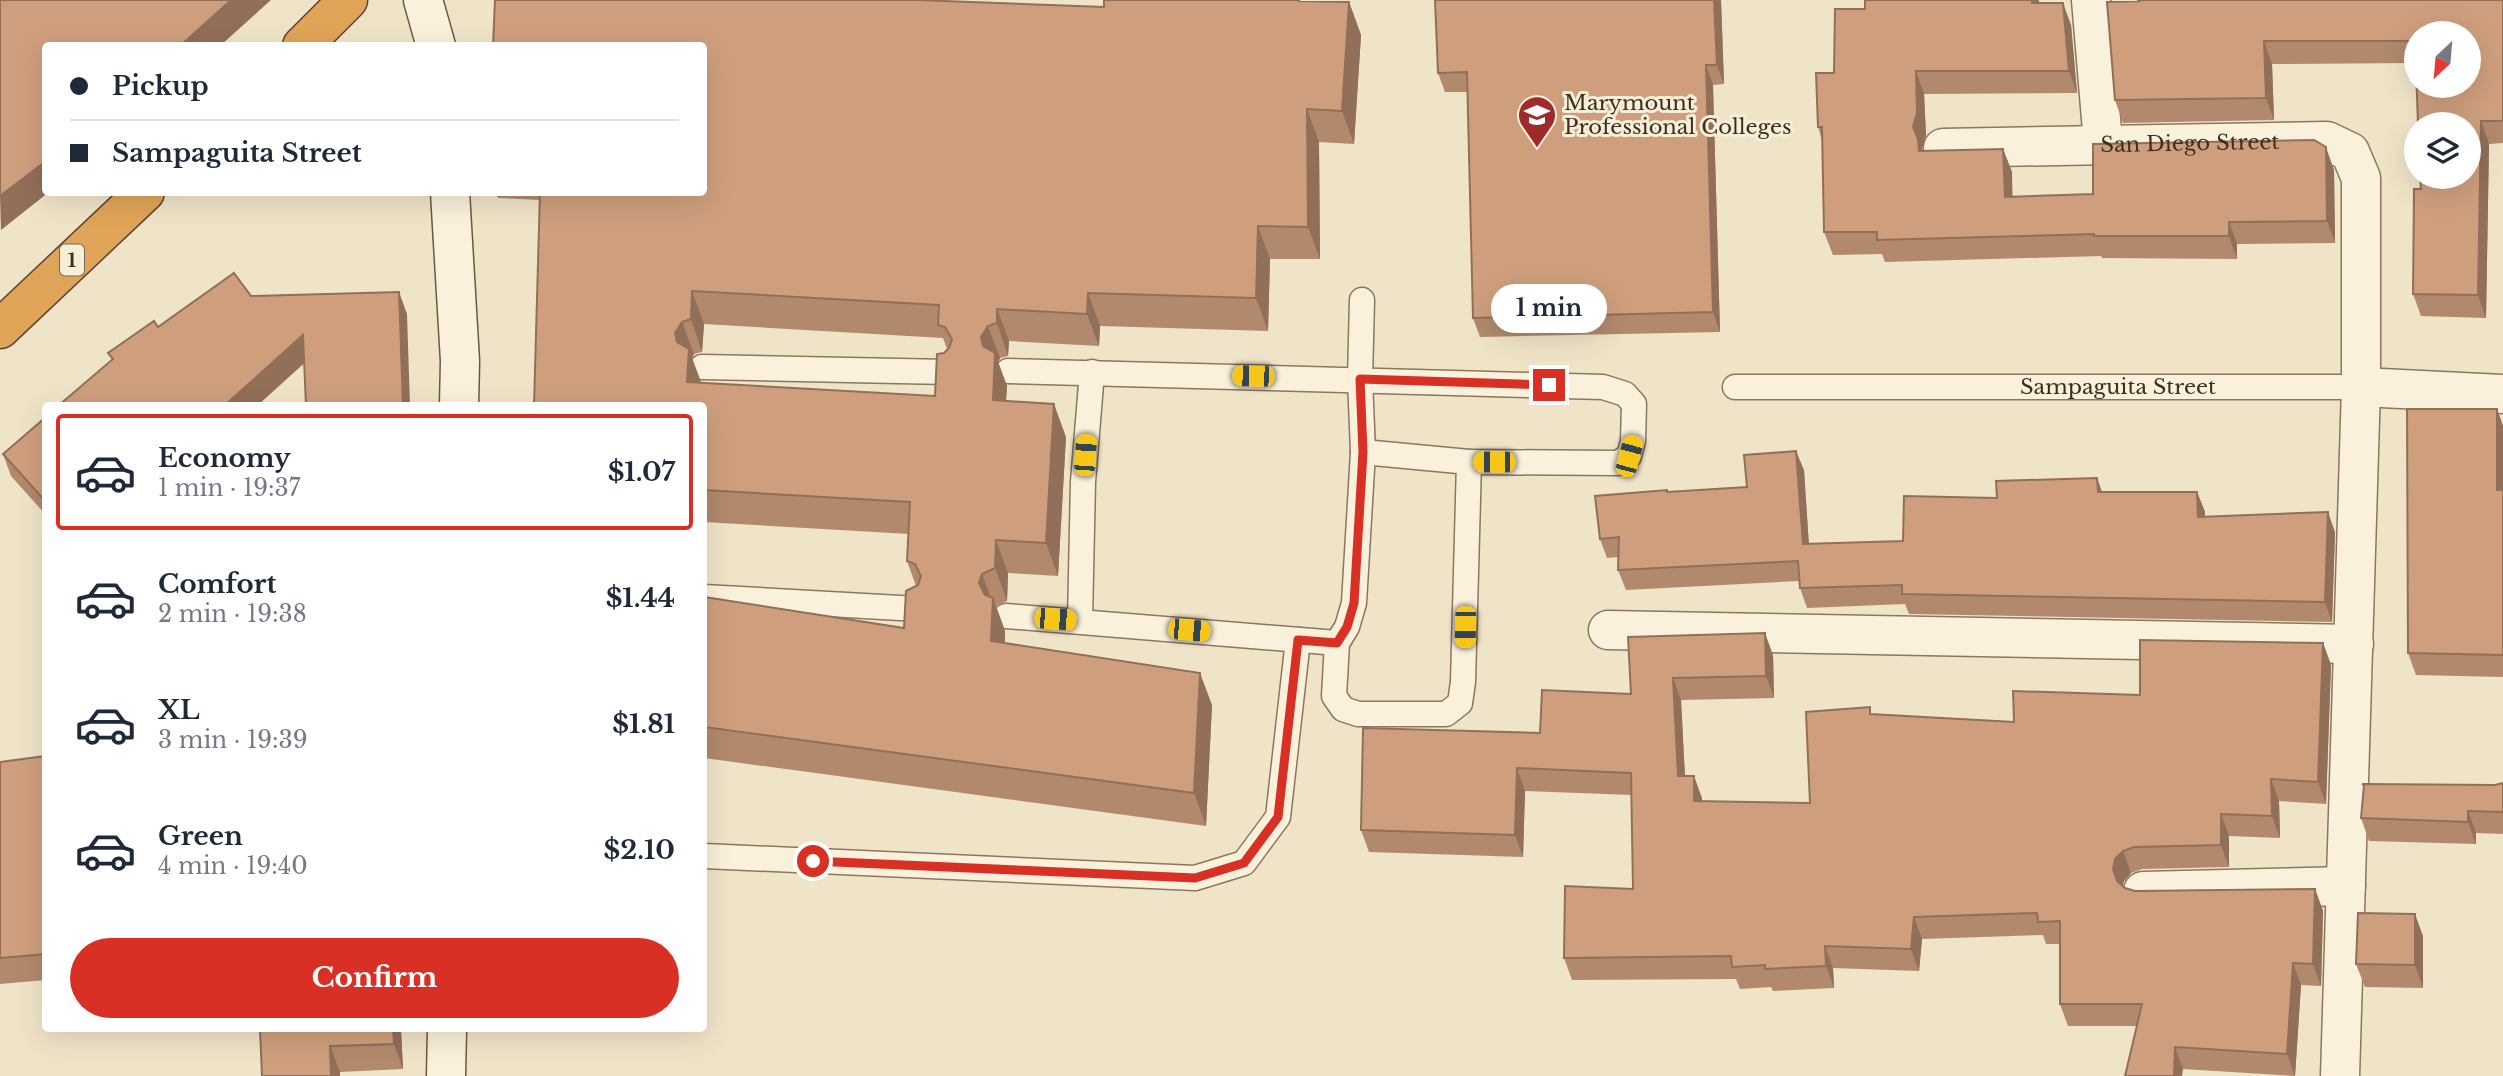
<!DOCTYPE html>
<html lang="en">
<head>
<meta charset="utf-8">
<style>
  :root { --surface:#fff; --page:#f2f2f3; --text:#1f2937; --muted:#747a83; --line:#e0e1e3; --accent:#d93025 }
  body { margin:0; font-family:"Libre Baskerville",serif; background:var(--page); color:var(--text); height:100vh; display:flex; flex-direction:column; font-size:26px; white-space:nowrap }
  * { box-sizing:border-box; margin:0 }
  p { font-size:23px; color:var(--muted) }
  .icon { flex:none; width:38px; height:38px; fill:none; stroke:currentColor; stroke-width:2; stroke-linecap:round; stroke-linejoin:round }
  .map { position:relative; flex:1; overflow:hidden }
  .drawer { position:absolute; left:42px; top:402px; width:665px; height:630px; display:flex; flex-direction:column; background:var(--surface); border-radius:7px; box-shadow:0 7px 28px #0002 }
  .drawer>* { flex:none }
  .top-card { position:absolute; left:42px; top:42px; width:665px; height:154px; border-radius:7px; box-shadow:0 7px 28px #0002; display:grid; align-content:center; height:154px; padding:0 28px; background:var(--surface) }
  .needle { width:46px; rotate:206deg }
  .tools { position:absolute; left:2404px; top:21px; display:grid; gap:14px }
  .tools a { display:grid; place-items:center; width:77px; height:77px; border-radius:50%; background:var(--surface); box-shadow:0 7px 28px #0002; font-size:35px }
  .end { position:absolute; width:32px; height:32px; margin:-16px; border:9px solid #d93025; background:#fff; box-shadow:0 0 0 4px #fff }
  .from { border-radius:50% }
  .bubble { position:absolute; height:49px; border-radius:24px; background:var(--surface); box-shadow:0 7px 28px #0002; font-size:23px; font-weight:800; line-height:49px; text-align:center }
  .car { position:absolute; width:21px; height:42px; margin:-21px -10px; border-radius:9px; box-shadow:0 0 5px 2px #0007; background:linear-gradient(#f5c518 24%,#345 0 40%,#f5c518 0 76%,#345 0 86%,#f5c518 0) }
  .top-card b { display:flex; align-items:center; gap:24px; height:66px; font-size:26px }
  .top-card b+b { border-top:2px solid var(--line) }
  .top-card i { width:18px; height:18px; background:var(--text) }
  ul { padding:12px 0 0; list-style:none }
  li { display:flex; align-items:center; gap:21px; height:116px; margin:0 14px 10px; padding:0 14px; border:4px solid transparent; border-radius:7px }
  li div { flex:1 }
  li b { display:block; font-size:26px }
  li em { font-style:normal; font-weight:800 }
  li.active { border-color:var(--accent) }
  li>.icon { width:63px; height:63px; stroke-width:1.5 }
  .primary-button { display:flex; gap:14px; margin-top:auto; padding:14px 28px }
  .primary-button a { flex:1; height:80px; border-radius:42px; background:var(--accent); color:#fff; font-size:28px; font-weight:800; line-height:80px; text-align:center }
  .map>svg:first-child { display:block }
  .lines { fill:none; stroke-linecap:round; stroke-linejoin:round }
  .lane-casing { stroke:#8d765c; stroke-width:27 }
  .street-casing { stroke:#8d765c; stroke-width:41 }
  .secondary-casing { stroke:#6f573f; stroke-width:41 }
  .highway-casing { stroke:#5b4430; stroke-width:41 }
  .lane { stroke:#faf1dc; stroke-width:24 }
  .street { stroke:#faf1dc; stroke-width:38 }
  .secondary { stroke:#faf1dc; stroke-width:38 }
  .highway { stroke:#e0a458; stroke-width:38 }
  .wall { fill:#b2896c; fill-rule:evenodd }
  .shaded-wall { fill:#916f58 }
  .building { fill:#cf9f7d; stroke:#916f58; stroke-width:2; fill-rule:evenodd }
  .route { stroke:#d93025; stroke-width:9 }
  .labels { text-anchor:middle; dominant-baseline:central; stroke-width:6; stroke-linejoin:round; paint-order:stroke }
  .shield { fill:#f7eed8; stroke:#756857; stroke-width:2 }
  .shield-label { font-size:19px; font-weight:bold; fill:#3d2e20 }
  .poi-label { font-size:21px; fill:#3d2e20; stroke:#f7eed8; text-anchor:start }
  .street-label { font-size:21px; fill:#3d2e20; stroke:#f7eed8 }
</style>
</head>
<body>
<div class="map">
<svg width="2503" height="1076" viewBox="0 0 2503 1076">
  <rect width="100%" height="100%" fill="#f0e4c8"/>
  <g class="lines">
    <defs>
      <g id="lane">
        <path d="M702,367L949,372"/>
        <path d="M1008,371L1603,387L1625,394L1634,404L1633,441L1629,456L1618,463L1469,462"/>
        <path id="s1" d="M1735,387H2361"/>
        <path d="M704,597L918,609"/>
        <path d="M1006,616L1337,643L1347,627L1354,603L1363,452L1360,379L1362,300"/>
        <path d="M1080,620L1083,482L1092,372"/>
        <path d="M1337,643L1334,696L1343,709L1358,714H1446L1460,703L1463,682L1469,462L1363,452"/>
        <path d="M704,856L1195,878L1244,863L1278,817L1298,640"/>
      </g>
      <g id="street">
        <path d="M2091,0L2103,143"/>
        <path id="s2" d="M1943,148L2327,141L2350,152L2361,178V387L2340,1076"/>
        <path d="M2361,387L2503,394"/>
        <path d="M1608,630L2354,644"/>
        <path d="M2143,891L2346,886"/>
      </g>
      <path id="secondary" d="M423,0L436,46
        M450,192L460,361L459,406
        M446,1076L447,1029"/>
      <path id="highway" d="M302,46L348,0
        M0,329L145,192"/>
    </defs>
    <!-- lane casing -->
    <use href="#lane" class="lane-casing"/>
    <!-- street casing -->
    <use href="#street" class="street-casing"/>
    <!-- secondary casing -->
    <use href="#secondary" class="secondary-casing"/>
    <!-- highway casing -->
    <use href="#highway" class="highway-casing"/>
    <!-- lane -->
    <use href="#lane" class="lane"/>
    <!-- street -->
    <use href="#street" class="street"/>
    <!-- secondary -->
    <use href="#secondary" class="secondary"/>
    <!-- highway -->
    <use href="#highway" class="highway"/>
  </g>
  <!-- wall -->
  <path class="wall" d="M1721,0L1724,84L1713,85L1720,332L1480,337L1473,318L1467,92H1445L1438,73Z
    M2503,0V143L2489,144L2486,318L2421,316L2413,294L2421,189L2416,63L2272,64L2274,120L2123,123L2115,100L2139,1Z
    M1312,2H1349L1361,35L1354,144L1319,142L1320,259H1270L1268,331L1100,326L1099,346L1009,341L1008,356L1000,358L998,362L1007,386L1006,401L1066,437L1058,576L1008,573L1007,601L996,606L1005,631V643L1212,705L1206,826L704,758V597L904,628L916,586L907,561L909,534L704,522V406L540,200L498,198L496,192H704L1104,7ZM704,324L943,338L947,349L944,353L935,396L701,383L692,358L694,354L702,352Z
    M2039,3L2071,25L2077,93L1924,94L1926,135L1922,148L1923,151L2003,149L2012,172V197L2093,194L2334,170L2335,243L2237,244V259L2102,258L2101,256L1885,262L1882,254L1833,255L1824,232L1822,140L1818,127L1834,73L1865,9Z
    M2497,409L2503,426V677L2416,675L2408,653Z
    M46,417V515L11,476L3,454Z
    M1804,470L1809,544L1903,541L1997,498L2097,478L2102,492H2197L2205,512V517L2335,532L2332,622L1909,614L1905,604L1807,608L1800,588L1799,581L1626,590L1618,570L1619,557L1607,558L1600,539L1667,490L1668,492L1747,487Z
    M1628,637L1773,655L1774,698L1681,700L1685,776H1694L1702,801L1810,803L1872,714L2014,722L2140,695L2323,643L2331,665L2326,804L2279,801L2280,838L2229,836V867L2142,869L2131,873L2124,881L2122,886L2125,888L2135,891L2315,889L2323,911L2321,986L2301,985L2295,1076L2183,1069L2136,1026H2068L2060,1004V944H2046L2043,935L1922,939L1919,971L1833,968L1834,988L1773,991L1771,987L1740,989L1736,979L1572,980L1564,958L1633,889L1632,795L1525,791L1523,857L1369,852L1361,830L1540,733L1631,694Z
    M46,756V980L0,984V762Z
    M2503,783V834L2476,833V844L2369,841L2361,818L2364,788L2362,784L2495,785Z
    M2423,936V988L2365,987L2356,964Z
    M260,1029H401L403,1069L340,1072V1076H262Z"/>
  <!-- shaded-wall -->
  <path class="shaded-wall" d="M231,0H271L220,46H180Z
    M1714,0H1721L1724,84L1717,65Z
    M2032,0H2039L2040,25L2032,3Z
    M1349,2L1361,35L1354,144L1342,111Z
    M2063,3L2071,25L2077,93L2069,71Z
    M2264,41L2272,64L2274,120L2266,98Z
    M1706,65L1713,85L1720,332L1713,312Z
    M1916,71L1924,94L1926,135L1922,148L1926,162L1919,151L1913,127Z
    M1307,109L1319,142L1320,259L1308,227Z
    M2481,121L2489,144L2486,318L2478,295Z
    M2326,147L2334,170L2335,243L2327,221Z
    M2003,149L2012,172L2013,219L2005,197Z
    M46,161V192H49L1,230L0,196Z
    M2229,222L2237,244V259L2229,236Z
    M1258,226L1270,259L1268,331L1256,298Z
    M692,291L704,324L702,352L691,319Z
    M399,292L407,314L410,406H403Z
    M1088,293L1100,326L1099,346L1087,314Z
    M997,309L1009,341L1008,356L997,323Z
    M682,322L694,354L692,358L701,382L699,406L687,382L675,333Z
    M988,326L1000,358L998,362L1007,386L1004,432L993,400L981,337Z
    M303,335L311,357L257,406H224Z
    M1054,404L1066,437L1058,576L1046,543Z
    M2497,409L2503,426V507L2497,490Z
    M1796,451L1804,470L1810,564L1803,544Z
    M2097,478L2104,498L2098,492Z
    M2197,492L2205,512V537L2198,517Z
    M2328,512L2335,532L2332,622L2325,602Z
    M996,540L1008,573L1007,601L995,568Z
    M982,574L993,604V598L1005,631L1003,674L991,641L979,583Z
    M1765,633L1773,655L1774,698L1766,676Z
    M2323,643L2331,665L2326,804L2318,782Z
    M1200,673L1212,705L1206,826L1194,793Z
    M1673,678L1681,700L1686,798L1678,776Z
    M1517,768L1525,791L1523,857L1515,835Z
    M1694,776L1702,798V823L1694,801Z
    M2271,779L2279,801L2280,838L2272,816Z
    M2468,811L2476,833V844L2468,822Z
    M2221,814L2229,836V867L2221,845Z
    M2123,851L2131,873L2124,881L2121,891L2125,903L2113,869L2115,859Z
    M2315,889L2323,911L2321,986L2313,964Z
    M2415,914L2423,936V988L2415,965Z
    M1914,917L1922,939L1919,971L1911,949Z
    M1825,946L1833,968L1834,988L1826,966Z
    M2293,963L2301,985L2295,1076L2287,1054Z
    M393,1029H401L403,1069L394,1044Z
    M330,1046L340,1072V1076H331Z
    M2175,1047L2183,1069L2182,1076H2174Z"/>
  <!-- building -->
  <path class="building" d="M0,0H231L180,46H46V161L0,196Z
    M495,0H918L1104,7V0H1299V1L1349,2L1342,111L1307,109L1308,227L1258,226L1256,298L1088,293L1087,314L997,309V323L988,326L981,337L983,346L995,353L993,400L1054,404L1046,543L996,540L995,568L982,574L979,583L985,595L993,598L991,641L1200,673L1194,793L704,727V597L904,628L906,591L918,585L921,576L915,564L907,561L910,502L704,490V406H534L540,192H704V46H493ZM692,291L939,305L938,325L945,327L952,339L949,348L944,353L937,354L935,396L687,382L689,349L677,342L675,333L682,322L691,319Z
    M1435,0H1714L1717,65H1706L1713,312L1473,318L1467,72L1438,73Z
    M1865,0H2032V3H2063L2069,71H1916L1917,113L1913,127L1918,139L1919,151L2003,149L2005,197L2093,194V144L2314,140L2326,147L2327,221L2229,222V236H2094V234L1877,240V232H1824L1822,127H1818L1816,73H1834L1835,9H1865Z
    M2138,0H2503V121H2481L2478,295L2413,294L2414,189H2421L2420,177H2469V124H2418L2415,41H2264L2266,98L2115,100L2107,2L2139,1ZM2417,33H2469V86H2417Z
    M234,273L251,296L399,292L403,406H306L303,335L224,406H58L113,359L108,353L154,321L158,327Z
    M2407,409H2497V490H2503V655L2408,653Z
    M46,417V502L3,454Z
    M1796,451L1803,544L1903,541L1904,496L1997,498L1996,481L2097,478L2098,492H2197L2198,517L2328,512L2325,602L1902,594V585L1800,588L1798,561L1618,570L1619,537L1600,539L1595,496L1667,490V492L1747,487L1744,455Z
    M1765,633L1766,676L1673,678L1678,776H1694V801L1810,803L1806,712L1870,707V714L2014,722L2013,691L2140,695V640L2323,643L2318,782L2271,779L2272,816L2221,814V845L2134,847L2123,851L2115,859L2113,869L2117,881L2125,888L2135,891L2315,889L2313,964L2293,963L2287,1054L2175,1047L2174,1076H2125L2142,1004H2060V921L2038,922L2037,913L1914,917L1911,949L1825,946L1826,966L1765,969V965L1732,967L1731,956L1564,958L1565,886L1633,889L1631,773L1517,768L1515,835L1361,830L1363,728L1540,733L1542,690L1631,694L1628,637Z
    M46,756V954L0,958V762Z
    M2503,783V812L2468,811V822L2361,818L2364,785L2362,784L2495,785Z
    M2358,913L2415,914V965L2356,964Z
    M260,1029H393L394,1044L330,1046L331,1076H262Z"/>
  <g class="lines">
    <!-- route -->
    <path class="route" d="M813,861L1195,878L1244,863L1278,817L1298,640L1337,643L1347,627L1354,603L1363,452L1360,379L1549,385"/>
  </g>
  <!-- icons -->
  <defs>
    <symbol id="university-pin" viewBox="-11 -11 22 30"><path d="M0 17L-7.5 6A9.5 9.5 0 1 1 7.5 6Z" fill="#9e2a2b" stroke="#f7eed8"/><path d="M0-5L7-2L0 1L-7-2ZM-4 1L0 2.5L4 1V4Q0 6-4 4Z" fill="#fff"/></symbol>
  </defs>
  <g fill-rule="evenodd">
    <use href="#university-pin" x="1515" y="93" width="44" height="60"/>
  </g>
  <g class="labels">
    <!-- shield labels -->
    <rect class="shield" x="60" y="244.5" width="24" height="31" rx="5"/>
    <g class="shield-label">
      <text x="72" y="260">1</text>
    </g>
    <!-- poi labels -->
    <g class="poi-label">
      <text x="1564" y="103">Marymount<tspan x="1564" dy="24">Professional Colleges</tspan></text>
    </g>
    <!-- street labels -->
    <g class="street-label">
      <text stroke="none"><textPath href="#s2" startOffset="247">San Diego Street</textPath></text>
      <text stroke="none"><textPath href="#s1" startOffset="383">Sampaguita Street</textPath></text>
    </g>
  </g>
</svg>
<div class="tools">
<a><svg class="needle" viewBox="-14 -14 28 28"><path d="M0-13l5 13h-10z" fill="#e53935"/><path d="M0 13l5-13h-10z" fill="#747a83"/></svg></a>
<a><svg class="icon" aria-label="layers" viewBox="0 0 24 24"><path d="M12 4l9 5-9 5-9-5zM3 14l9 5 9-5"/></svg></a>
</div>
<i class="end from" style="left:813px;top:861px"></i>
<i class="end" style="left:1549px;top:385px"></i>
<div class="bubble" style="left:1491px;top:284px;width:116px">1 min</div>
<i class="car" style="left:1253px;top:376px;rotate:271deg"></i>
<i class="car" style="left:1085px;top:455px;rotate:4deg"></i>
<i class="car" style="left:1629px;top:456px;rotate:15deg"></i>
<i class="car" style="left:1494px;top:462px;rotate:270deg"></i>
<i class="car" style="left:1055px;top:619px;rotate:94deg"></i>
<i class="car" style="left:1465px;top:627px;rotate:181deg"></i>
<i class="car" style="left:1189px;top:630px;rotate:95deg"></i>
<div class="top-card">
<b><i class="from"></i>Pickup</b>
<b><i></i>Sampaguita Street</b>
</div>
<section class="drawer">
<ul>
<li class="active"><svg class="icon" aria-label="car" viewBox="0 0 24 24"><path d="M5 17H2v-5l4-1 3-4h7l3 4 3 1v5h-3M9 17h6M6 11h13"/><circle cx="7" cy="17" r="2"/><circle cx="17" cy="17" r="2"/></svg><div><b>Economy</b><p>1 min · 19:37</p></div><em>$1.07</em></li>
<li><svg class="icon" aria-label="car" viewBox="0 0 24 24"><path d="M5 17H2v-5l4-1 3-4h7l3 4 3 1v5h-3M9 17h6M6 11h13"/><circle cx="7" cy="17" r="2"/><circle cx="17" cy="17" r="2"/></svg><div><b>Comfort</b><p>2 min · 19:38</p></div><em>$1.44</em></li>
<li><svg class="icon" aria-label="car" viewBox="0 0 24 24"><path d="M5 17H2v-5l4-1 3-4h7l3 4 3 1v5h-3M9 17h6M6 11h13"/><circle cx="7" cy="17" r="2"/><circle cx="17" cy="17" r="2"/></svg><div><b>XL</b><p>3 min · 19:39</p></div><em>$1.81</em></li>
<li><svg class="icon" aria-label="car" viewBox="0 0 24 24"><path d="M5 17H2v-5l4-1 3-4h7l3 4 3 1v5h-3M9 17h6M6 11h13"/><circle cx="7" cy="17" r="2"/><circle cx="17" cy="17" r="2"/></svg><div><b>Green</b><p>4 min · 19:40</p></div><em>$2.10</em></li>
</ul>
<div class="primary-button"><a>Confirm</a></div>
</section>
</div>
</body>
</html>
